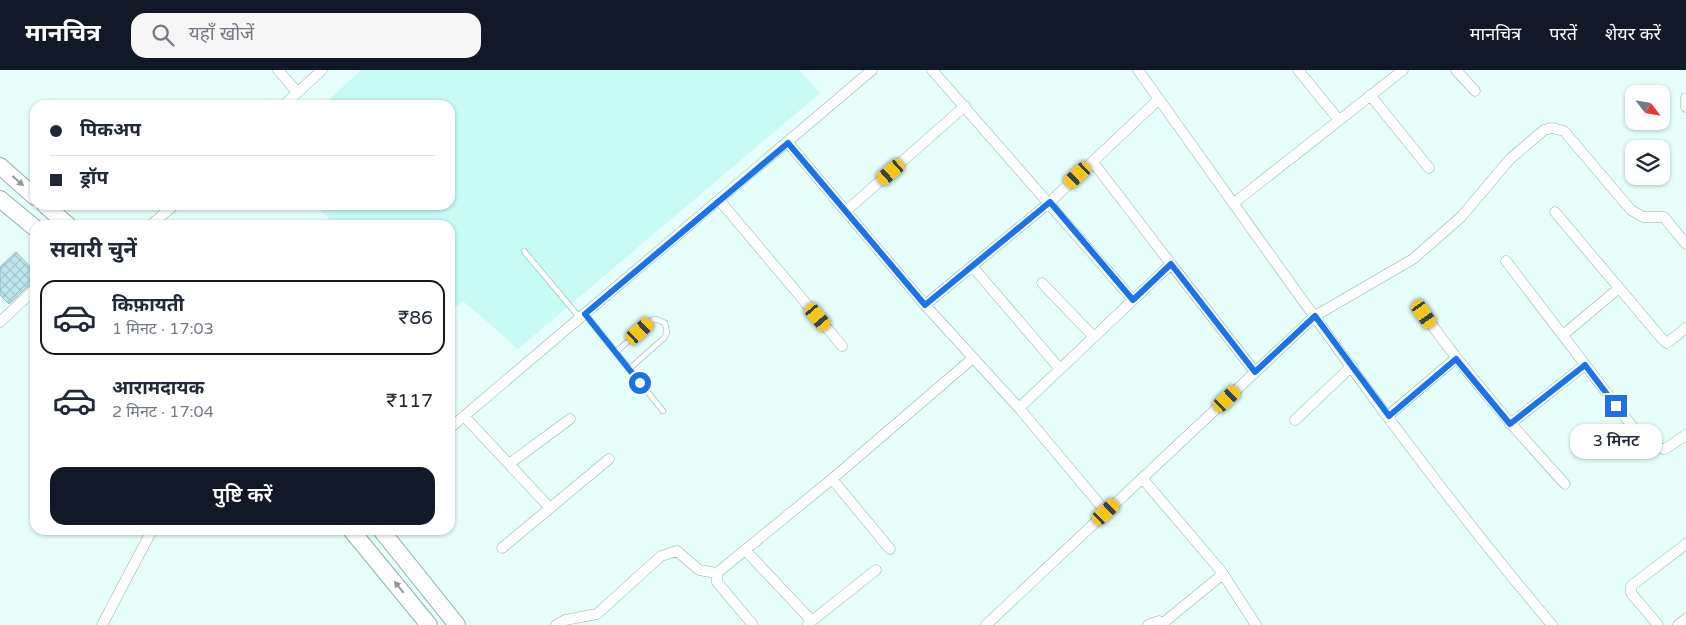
<!DOCTYPE html>
<html lang="hi">
<head>
<meta charset="utf-8">
<style>
  :root { --surface:#fff; --page:#f6f6f7; --text:#1f2937; --muted:#747a83; --line:#e0e1e3; --accent:#111827 }
  body { margin:0; font-family:"Varela Round","Noto Sans Devanagari",sans-serif; background:var(--page); color:var(--text); height:100vh; display:flex; flex-direction:column; font-size:19px; white-space:nowrap }
  * { box-sizing:border-box; margin:0 }
  p { font-size:16px; color:var(--muted) }
  .icon { flex:none; width:28px; height:28px; fill:none; stroke:currentColor; stroke-width:2; stroke-linecap:round; stroke-linejoin:round }
  .map { position:relative; flex:1; overflow:hidden }
  .sheet { position:absolute; left:30px; top:150px; width:425px; height:315px; display:flex; flex-direction:column; background:var(--surface); border-radius:15px; box-shadow:0 1px 4px #0004 }
  .sheet>* { flex:none }
  .banner { position:absolute; left:30px; top:30px; width:425px; height:110px; border-radius:15px; box-shadow:0 1px 4px #0004; display:grid; align-content:center; height:110px; padding:0 20px; background:var(--surface) }
  .needle { width:32px; rotate:121deg }
  .tools { position:absolute; left:1625px; top:15px; display:grid; gap:10px }
  .tools a { display:grid; place-items:center; width:45px; height:45px; border-radius:10px; background:var(--surface); box-shadow:0 1px 4px #0004; font-size:25px }
  .end { position:absolute; width:22px; height:22px; margin:-11px; border:6px solid #1a73e8; background:#fff; box-shadow:0 0 0 2px #fff }
  .from { border-radius:50% }
  .bubble { position:absolute; height:35px; border-radius:15px; background:var(--surface); box-shadow:0 1px 4px #0004; font-size:16px; font-weight:600; line-height:35px; text-align:center }
  .car { position:absolute; width:15px; height:30px; margin:-15px -8px; border-radius:6px; box-shadow:0 0 4px 1px #0007; background:linear-gradient(#f5c518 24%,#345 0 40%,#f5c518 0 76%,#345 0 86%,#f5c518 0) }
  .banner b { display:flex; align-items:center; gap:18px; height:48px; font-size:19px }
  .banner b+b { border-top:1px solid var(--line) }
  .banner i { width:12px; height:12px; background:var(--text) }
  ul { padding:0; list-style:none }
  li { display:flex; align-items:center; gap:15px; height:75px; margin:0 10px 8px; padding:0 10px; border:2px solid transparent; border-radius:15px }
  li div { flex:1 }
  li b { display:block; font-size:19px }
  li em { font-style:normal; font-weight:600 }
  li.selected { border-color:var(--accent) }
  li>.icon { width:45px; height:45px; stroke-width:1.5 }
  h2 { padding:0 20px; font-size:22px; line-height:60px }
  .button { display:flex; gap:10px; margin-top:auto; padding:10px 20px }
  .button a { flex:1; height:58px; border-radius:15px; background:var(--accent); color:#fff; font-size:20px; font-weight:600; line-height:58px; text-align:center }
  header { display:flex; align-items:center; gap:30px; box-sizing:border-box; height:70px; padding:0 25px; background:var(--accent); color:#fff }
  header strong { font-size:24px }
  nav { display:flex; gap:28px; margin-inline-start:auto; font-size:18px }
  .search { width:350px; height:45px; background:var(--page); display:flex; align-items:center; gap:12px; box-sizing:border-box; padding:0 18px; border-radius:15px; color:var(--muted); font-size:19px }
  .map>svg:first-child { display:block }
  .built { fill:#c7fbf3 }
  .building { fill:url(#building-cross-hatch); stroke:#92b8c2 }
  .lines { fill:none; stroke-linecap:round; stroke-linejoin:round }
  .lane-casing { stroke:#8ab2ac; stroke-width:6 }
  .street-casing { stroke:#8ab2ac; stroke-width:11 }
  .primary-casing { stroke:#8ab2ac; stroke-width:18 }
  .lane { stroke:#fff; stroke-width:5 }
  .street { stroke:#fff; stroke-width:10 }
  .primary { stroke:#fff; stroke-width:16 }
  .oneway { fill:#919998 }
  .route { stroke:#1a73e8; stroke-width:6 }
</style>
</head>
<body>
<header>
<strong>मानचित्र</strong>
<div class="search"><svg class="icon" aria-label="search" viewBox="0 0 24 24"><circle cx="10" cy="10" r="6"/><path d="M15 15l6 6"/></svg>यहाँ खोजें</div>
<nav><a>मानचित्र</a><a>परतें</a><a>शेयर करें</a></nav>
</header>
<div class="map">
<svg width="1686" height="555" viewBox="0 0 1686 555">
  <defs>
    <pattern id="building-cross-hatch" width="8" height="8" patternUnits="userSpaceOnUse" patternTransform="scale(1.25)"><rect width="8" height="8" fill="#bee6ef"/><path d="M0 0l8 8M0 8l8-8" fill="none" stroke="#a3c6cd"/></pattern>
  </defs>
  <rect width="100%" height="100%" fill="#e6fffb"/>
  <!-- built -->
  <path class="built" d="M361,0H799L820,23L518,279L463,231L450,242V155H335L315,135H450V35H323Z"/>
  <!-- building -->
  <path class="building" d="M16,182L35,202V210L9,234L0,225V197Z"/>
  <g class="lines">
    <defs>
      <path id="lane" d="M524,181L580,248
        M585,244L663,341
        M616,282L652,250L656,249L665,253L667,263L664,268L629,299"/>
      <path id="street" d="M278,0L297,22
        M932,0L1133,230
        M1138,0C1273,187 1403,379 1552,555
        M1298,0L1339,50
        M1456,0L1475,21
        M1370,25L1429,98
        M1686,28V37
        M284,35L322,0
        M788,73L925,235L1019,338L1171,194L1093,92
        M720,131L842,276
        M1234,133L1403,0
        M846,141L965,36
        M1555,142L1663,270L1667,273L1686,258
        M151,155L174,135
        M1506,191L1648,377L1665,379L1686,365
        M1171,194L1255,302
        M972,196L1060,299
        M1042,213L1094,267
        M925,235L1050,132L1159,29
        M1424,244C1467,305 1515,359 1565,414
        M0,252L35,219
        M1563,265L1619,218
        M1019,338L1106,442
        M1389,345L1455,289
        M464,346L550,438
        M1295,350L1352,296
        M1510,354L1585,295
        M450,358L872,0
        M509,394L570,349
        M1142,408L1221,501L1256,555
        M832,409L890,479
        M502,478L609,389
        M745,480L812,551
        M1163,553L1223,504
        M808,554L876,500
        M102,555L152,460
        M556,555L565,550L597,544L661,486L677,481L699,500L717,503
        M753,555L717,512V503L832,409L973,288
        M986,555L1315,246L1413,189L1461,147L1510,89L1544,60L1552,58L1564,61L1631,140L1643,147H1664L1686,174
        M1148,555L1159,551L1164,555
        M1658,555L1631,523V516L1686,474
        M1678,555L1686,549"/>
      <path id="primary" d="M0,96L35,127
        M0,129L35,158
        M45,135L68,155
        M351,460L429,555
        M381,460L457,555"/>
    </defs>
    <!-- lane casing -->
    <use href="#lane" class="lane-casing"/>
    <!-- street casing -->
    <use href="#street" class="street-casing"/>
    <!-- primary casing -->
    <use href="#primary" class="primary-casing"/>
    <!-- lane -->
    <use href="#lane" class="lane"/>
    <!-- street -->
    <use href="#street" class="street"/>
    <!-- primary -->
    <use href="#primary" class="primary"/>
  </g>
  <!-- one-way arrows -->
  <defs><path id="oneway-solid" d="M-6-.8H1V-3.2L6.5 0L1 3.2V.8H-6Z" transform="scale(1.25)"/></defs>
  <g class="oneway">
    <use href="#oneway-solid" transform="translate(18 111) rotate(41)"/>
    <use href="#oneway-solid" transform="translate(399 517) rotate(-129)"/>
  </g>
  <g class="lines">
    <!-- route -->
    <path class="route" d="M640,313L585,244L788,73L925,235L1050,132L1133,230L1171,194L1255,302L1315,246L1389,346L1456,289L1510,354L1585,295L1616,336"/>
  </g>
</svg>
<div class="tools">
<a><svg class="needle" viewBox="-14 -14 28 28"><path d="M0-13l5 13h-10z" fill="#e53935"/><path d="M0 13l5-13h-10z" fill="#747a83"/></svg></a>
<a><svg class="icon" aria-label="layers" viewBox="0 0 24 24"><path d="M12 4l9 5-9 5-9-5zM3 14l9 5 9-5"/></svg></a>
</div>
<i class="end from" style="left:640px;top:313px"></i>
<i class="end" style="left:1616px;top:336px"></i>
<div class="bubble" style="left:1570px;top:354px;width:92px">3 मिनट</div>
<i class="car" style="left:891px;top:102px;rotate:229deg"></i>
<i class="car" style="left:1078px;top:105px;rotate:227deg"></i>
<i class="car" style="left:1424px;top:244px;rotate:145deg"></i>
<i class="car" style="left:818px;top:247px;rotate:140deg"></i>
<i class="car" style="left:640px;top:261px;rotate:48deg"></i>
<i class="car" style="left:1227px;top:329px;rotate:47deg"></i>
<i class="car" style="left:1106px;top:442px;rotate:47deg"></i>
<div class="banner">
<b><i class="from"></i>पिकअप</b>
<b><i></i>ड्रॉप</b>
</div>
<section class="sheet">
<h2>सवारी चुनें</h2>
<ul>
<li class="selected"><svg class="icon" aria-label="car" viewBox="0 0 24 24"><path d="M5 17H2v-5l4-1 3-4h7l3 4 3 1v5h-3M9 17h6M6 11h13"/><circle cx="7" cy="17" r="2"/><circle cx="17" cy="17" r="2"/></svg><div><b>किफ़ायती</b><p>1 मिनट · 17:03</p></div><em>₹86</em></li>
<li><svg class="icon" aria-label="car" viewBox="0 0 24 24"><path d="M5 17H2v-5l4-1 3-4h7l3 4 3 1v5h-3M9 17h6M6 11h13"/><circle cx="7" cy="17" r="2"/><circle cx="17" cy="17" r="2"/></svg><div><b>आरामदायक</b><p>2 मिनट · 17:04</p></div><em>₹117</em></li>
</ul>
<div class="button"><a>पुष्टि करें</a></div>
</section>
</div>
</body>
</html>
